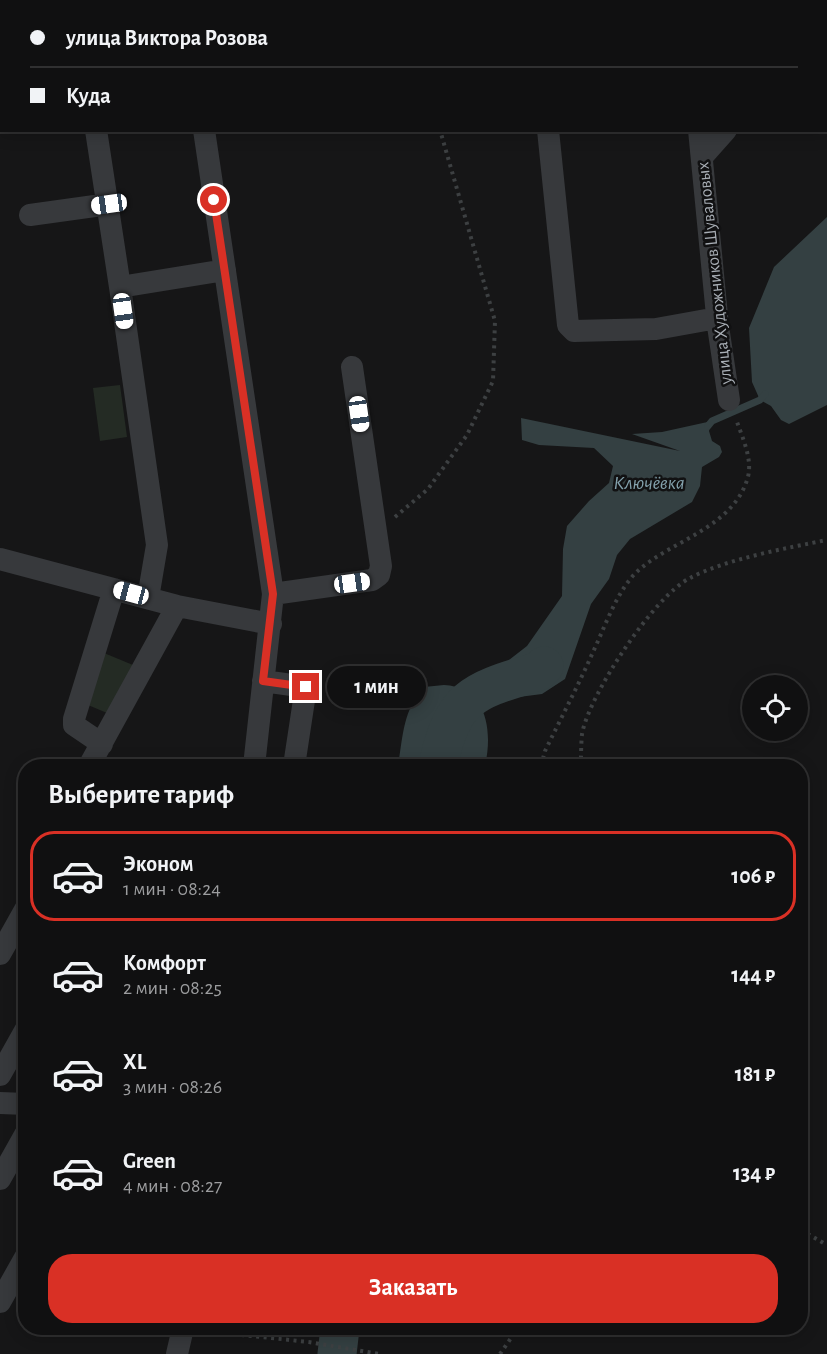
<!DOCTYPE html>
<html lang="ru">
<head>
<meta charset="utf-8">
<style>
  :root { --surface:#101011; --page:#19191a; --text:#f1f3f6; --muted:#9c9d9f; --line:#303031; --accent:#d93025 }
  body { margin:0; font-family:"Alegreya Sans",sans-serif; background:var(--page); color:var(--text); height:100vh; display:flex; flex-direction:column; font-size:22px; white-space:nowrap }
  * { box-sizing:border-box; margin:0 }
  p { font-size:20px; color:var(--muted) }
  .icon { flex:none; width:33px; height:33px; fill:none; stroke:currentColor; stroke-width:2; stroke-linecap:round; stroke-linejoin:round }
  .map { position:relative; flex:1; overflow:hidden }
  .side { position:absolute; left:18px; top:759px; width:790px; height:576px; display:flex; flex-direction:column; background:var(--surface); border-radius:24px; box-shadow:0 3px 15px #0003,0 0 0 2px var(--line) }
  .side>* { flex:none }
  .banner { position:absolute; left:0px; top:0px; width:828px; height:132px; box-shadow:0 3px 15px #0003,0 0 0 2px var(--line); display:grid; align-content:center; height:132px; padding:0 30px; background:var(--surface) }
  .buttons { position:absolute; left:742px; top:675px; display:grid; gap:12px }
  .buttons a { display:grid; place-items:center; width:66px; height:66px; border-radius:50%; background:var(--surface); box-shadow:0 3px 15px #0003,0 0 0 2px var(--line); font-size:30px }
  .end { position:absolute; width:27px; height:27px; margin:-14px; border:8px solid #d93025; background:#fff; box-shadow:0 0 0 3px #fff }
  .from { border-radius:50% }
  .bubble { position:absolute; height:42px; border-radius:21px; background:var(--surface); box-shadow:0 3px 15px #0003,0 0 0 2px var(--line); font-size:20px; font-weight:700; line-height:42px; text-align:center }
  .car { position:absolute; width:18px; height:36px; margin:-18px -9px; border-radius:8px; box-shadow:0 0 4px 2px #0007; background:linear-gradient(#fff 24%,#345 0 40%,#fff 0 76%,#345 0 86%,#fff 0) }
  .banner b { display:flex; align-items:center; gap:21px; height:57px; font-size:22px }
  .banner b+b { border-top:2px solid var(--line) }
  .banner i { width:15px; height:15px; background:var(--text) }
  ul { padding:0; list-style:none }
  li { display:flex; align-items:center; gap:18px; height:90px; margin:0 12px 9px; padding:0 18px; border:3px solid transparent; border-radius:24px }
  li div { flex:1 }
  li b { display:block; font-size:22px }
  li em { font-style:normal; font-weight:700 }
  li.selected { border-color:var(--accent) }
  li>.icon { width:54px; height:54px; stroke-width:1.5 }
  h2 { padding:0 30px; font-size:27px; line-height:72px }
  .button { display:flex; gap:12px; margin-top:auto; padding:12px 30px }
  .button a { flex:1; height:69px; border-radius:24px; background:var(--accent); color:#fff; font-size:24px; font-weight:700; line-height:69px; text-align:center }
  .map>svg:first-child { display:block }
  .green { fill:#242b24 }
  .water { fill:#344042 }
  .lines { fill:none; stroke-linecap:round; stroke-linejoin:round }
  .stream { stroke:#344042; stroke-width:7 }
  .river { stroke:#344042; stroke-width:39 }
  .path { stroke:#3d4042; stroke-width:4; stroke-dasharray:3 4.5; stroke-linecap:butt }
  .minor { stroke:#37393c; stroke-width:22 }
  .route { stroke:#d93025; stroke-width:8 }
  .labels { text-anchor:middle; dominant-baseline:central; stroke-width:5; stroke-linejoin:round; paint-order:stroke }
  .street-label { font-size:18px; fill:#a9afb6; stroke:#111112 }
  .water-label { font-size:20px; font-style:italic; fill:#84a2ad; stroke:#111112 }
</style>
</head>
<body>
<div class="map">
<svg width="827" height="1354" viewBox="0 0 827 1354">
  <rect width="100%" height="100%" fill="#161617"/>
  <!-- green -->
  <path class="green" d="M120,385L127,437L100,441L93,388Z
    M104,653L133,665L107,713L88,705Z"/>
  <!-- water -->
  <path class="water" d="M827,217V405L789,424L781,420L771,406L760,400L752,382L749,328L774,267Z
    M521,418L680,451L632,434L662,432L712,421L709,431L712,441L720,446L722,452L719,457L702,467L700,486L692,502L630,539L617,555L609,579L591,604L565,679L542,694L519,697L505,693L496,684L495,675L504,664L527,646L562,596L563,549L567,526L589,501L609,483L613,466L594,448L539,445L522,440Z
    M444,685C487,687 493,731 485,766H398C403,736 403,710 424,687Z"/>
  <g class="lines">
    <!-- stream -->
    <path class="stream" d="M708,426L712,421L760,400L765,394"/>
    <!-- river -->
    <path class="river" d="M438,766C453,694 474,691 539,671L544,666
      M337,1354L340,1328"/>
    <!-- path -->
    <path class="path" d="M402,0L403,2
      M395,517L428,489L467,435L493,381L495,321L440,130
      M541,766L545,751C561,718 578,686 593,652C605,627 618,587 640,569C674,540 732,527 747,480C754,461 742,437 736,419
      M581,766C581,756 581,745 582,734C589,695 654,596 690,578C726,559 787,548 827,540
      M801,1230L827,1245
      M204,1331L309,1342L379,1354
      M500,1354L518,1328"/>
    <!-- minor -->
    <path class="minor" d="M75,0V2
      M184,0V2
      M535,0V2
      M683,0V2
      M748,0L750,2
      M775,2L776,0
      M826,16H827
      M0,101H2
      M96,130L120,287L225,270
      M204,130L273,594L254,766
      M548,130L568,325L574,331L656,329L717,318
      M699,130L718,326L729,400
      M702,157L726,130
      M30,215L109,204
      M120,287L157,545L148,598
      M0,559L177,606L271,624
      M273,594L372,580L379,575L381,566L352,367
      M263,681L306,687L294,766
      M102,744L74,725V719L114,589
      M89,766L177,606
      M0,954L26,908
      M0,1075L26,1029
      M0,1103L26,1104
      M0,1179L26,1133
      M0,1302L26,1256
      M177,1354L183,1328"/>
  </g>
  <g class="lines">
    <!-- route -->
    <path class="route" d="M214,200L273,594L263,681L306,687"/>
  </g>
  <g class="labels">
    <!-- street labels -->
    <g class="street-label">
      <text transform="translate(715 273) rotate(-96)">улица Художников Шуваловых</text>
    </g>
    <!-- water labels -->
    <g class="water-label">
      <text x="649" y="483">Ключёвка</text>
    </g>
  </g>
</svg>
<div class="buttons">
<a><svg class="icon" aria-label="locate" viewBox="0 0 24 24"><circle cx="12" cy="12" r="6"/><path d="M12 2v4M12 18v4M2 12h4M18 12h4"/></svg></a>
</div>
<i class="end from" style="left:214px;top:200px"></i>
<i class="end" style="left:306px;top:687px"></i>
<div class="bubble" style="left:327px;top:666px;width:99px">1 мин</div>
<i class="car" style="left:109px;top:204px;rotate:262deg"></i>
<i class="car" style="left:123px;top:311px;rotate:172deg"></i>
<i class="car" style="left:359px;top:414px;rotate:172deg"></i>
<i class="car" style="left:352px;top:583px;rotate:82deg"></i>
<i class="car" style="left:131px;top:593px;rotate:285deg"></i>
<div class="banner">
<b><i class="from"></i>улица Виктора Розова</b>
<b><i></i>Куда</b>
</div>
<section class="side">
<h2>Выберите тариф</h2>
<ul>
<li class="selected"><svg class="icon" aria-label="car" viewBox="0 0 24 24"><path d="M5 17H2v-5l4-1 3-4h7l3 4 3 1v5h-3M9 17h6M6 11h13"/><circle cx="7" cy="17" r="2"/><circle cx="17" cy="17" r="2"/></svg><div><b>Эконом</b><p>1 мин · 08:24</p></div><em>106 ₽</em></li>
<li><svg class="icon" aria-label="car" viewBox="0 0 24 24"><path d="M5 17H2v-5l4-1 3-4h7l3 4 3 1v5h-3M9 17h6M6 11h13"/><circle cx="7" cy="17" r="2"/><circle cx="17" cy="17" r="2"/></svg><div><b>Комфорт</b><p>2 мин · 08:25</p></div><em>144 ₽</em></li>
<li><svg class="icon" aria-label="car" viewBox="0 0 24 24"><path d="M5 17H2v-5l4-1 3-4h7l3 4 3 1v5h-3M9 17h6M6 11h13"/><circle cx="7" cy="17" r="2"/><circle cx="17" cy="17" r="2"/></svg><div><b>XL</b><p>3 мин · 08:26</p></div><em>181 ₽</em></li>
<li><svg class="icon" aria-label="car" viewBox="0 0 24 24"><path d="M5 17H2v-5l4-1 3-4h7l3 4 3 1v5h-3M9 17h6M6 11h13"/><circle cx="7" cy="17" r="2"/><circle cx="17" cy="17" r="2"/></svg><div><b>Green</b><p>4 мин · 08:27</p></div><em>134 ₽</em></li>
</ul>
<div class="button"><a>Заказать</a></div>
</section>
</div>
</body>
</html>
